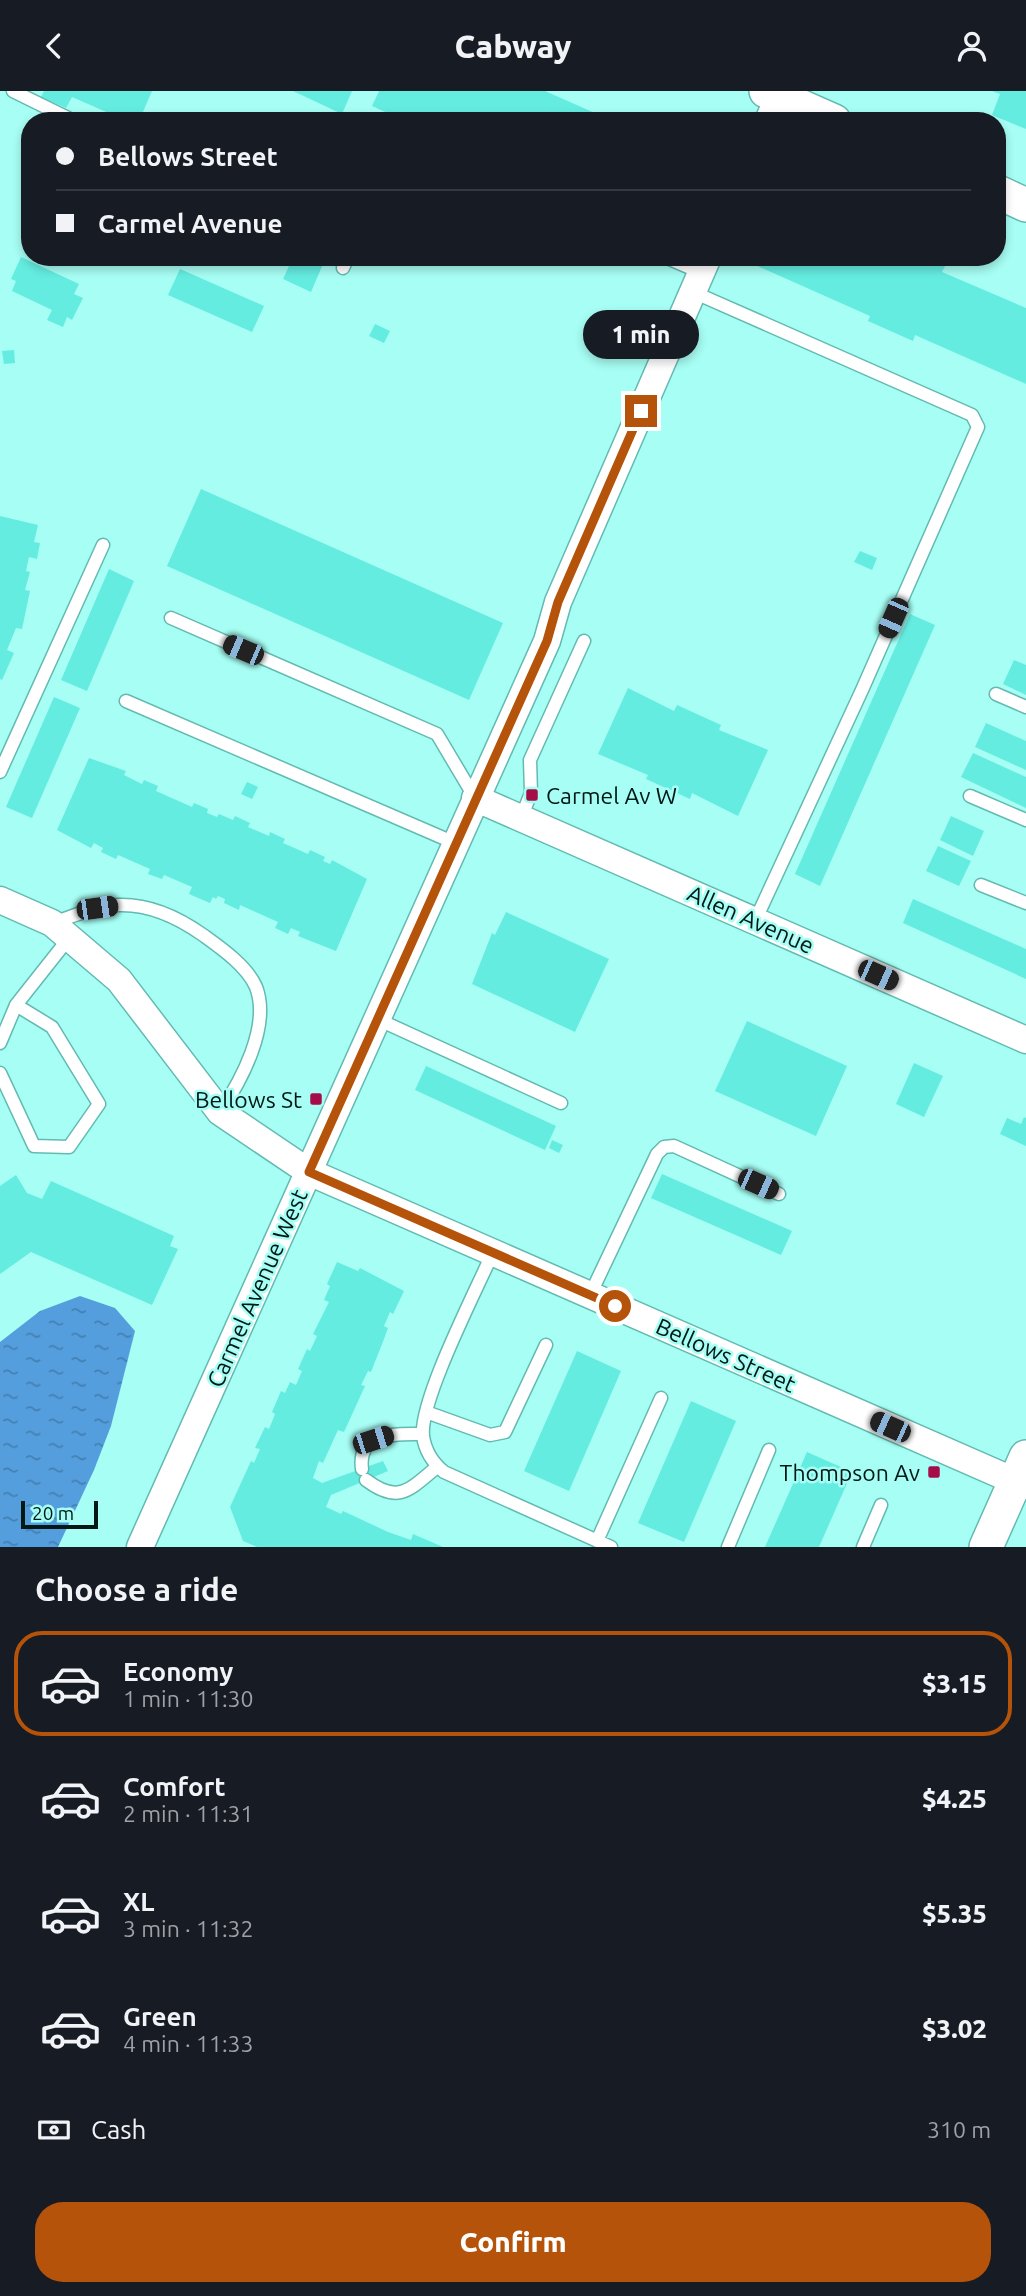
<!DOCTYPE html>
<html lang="en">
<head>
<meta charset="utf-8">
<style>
  :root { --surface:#171b24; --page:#242831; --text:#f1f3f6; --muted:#9ea1a6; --line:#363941; --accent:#b45309 }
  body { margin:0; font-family:Ubuntu,sans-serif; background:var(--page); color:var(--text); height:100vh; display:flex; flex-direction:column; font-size:26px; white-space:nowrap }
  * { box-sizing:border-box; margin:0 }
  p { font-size:23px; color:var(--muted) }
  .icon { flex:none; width:38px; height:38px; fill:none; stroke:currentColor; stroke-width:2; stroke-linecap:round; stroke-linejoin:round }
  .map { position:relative; height:1456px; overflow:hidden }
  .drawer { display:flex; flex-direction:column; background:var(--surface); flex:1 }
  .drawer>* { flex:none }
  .guide { position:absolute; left:21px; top:21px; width:985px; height:154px; border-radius:28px; box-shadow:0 4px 10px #0003; display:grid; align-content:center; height:154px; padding:0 35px; background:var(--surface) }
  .scale { position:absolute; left:21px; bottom:18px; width:77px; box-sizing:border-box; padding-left:7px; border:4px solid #001917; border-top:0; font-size:19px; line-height:24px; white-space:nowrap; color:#001917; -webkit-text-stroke:5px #a7fef4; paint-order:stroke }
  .end { position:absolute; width:32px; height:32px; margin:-16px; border:9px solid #b45309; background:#fff; box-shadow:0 0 0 4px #fff }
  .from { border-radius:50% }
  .bubble { position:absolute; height:49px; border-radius:24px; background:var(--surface); box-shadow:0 4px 10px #0003; font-size:23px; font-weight:800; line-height:49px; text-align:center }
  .car { position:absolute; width:21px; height:42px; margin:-21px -10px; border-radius:9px; box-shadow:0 0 5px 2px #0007; background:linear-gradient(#222 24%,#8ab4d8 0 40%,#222 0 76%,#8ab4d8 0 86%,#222 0) }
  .guide b { display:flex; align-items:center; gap:24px; height:66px; font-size:26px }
  .guide b+b { border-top:2px solid var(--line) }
  .guide i { width:18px; height:18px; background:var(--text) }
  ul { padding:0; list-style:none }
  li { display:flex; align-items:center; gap:21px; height:105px; margin:0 14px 10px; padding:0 21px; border:4px solid transparent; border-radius:28px }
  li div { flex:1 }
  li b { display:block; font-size:26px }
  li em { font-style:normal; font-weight:800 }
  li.on { border-color:var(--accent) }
  li>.icon { width:63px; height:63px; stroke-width:1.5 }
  h2 { padding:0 35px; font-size:32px; line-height:84px }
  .pay { display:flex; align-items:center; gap:18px; height:77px; padding:0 35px; font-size:26px }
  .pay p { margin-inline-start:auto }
  .primary-button { display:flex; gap:14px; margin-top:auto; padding:14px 35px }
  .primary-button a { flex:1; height:80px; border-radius:28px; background:var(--accent); color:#fff; font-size:28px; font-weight:800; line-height:80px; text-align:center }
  header { display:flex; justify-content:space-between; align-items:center; height:91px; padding:0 35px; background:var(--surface); font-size:32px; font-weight:800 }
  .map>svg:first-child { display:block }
  .water { fill:url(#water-ripples) }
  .building { fill:#64ece0 }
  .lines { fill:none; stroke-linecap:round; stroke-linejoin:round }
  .service-casing { stroke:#63bab1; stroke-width:15 }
  .minor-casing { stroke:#63bab1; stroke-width:29 }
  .tertiary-casing { stroke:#63bab1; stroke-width:36 }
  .service { stroke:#fff; stroke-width:12 }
  .minor { stroke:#fff; stroke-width:26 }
  .tertiary { stroke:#fff; stroke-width:33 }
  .route { stroke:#b45309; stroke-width:9 }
  .poi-dot { fill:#a40d48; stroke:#a7fef4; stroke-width:2.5 }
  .labels { text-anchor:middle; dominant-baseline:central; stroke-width:5; stroke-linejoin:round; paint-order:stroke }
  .poi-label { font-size:23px; fill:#001917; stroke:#a7fef4; text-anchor:end }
  .street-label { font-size:23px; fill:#001917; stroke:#a7fef4 }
</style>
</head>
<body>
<header><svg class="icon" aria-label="back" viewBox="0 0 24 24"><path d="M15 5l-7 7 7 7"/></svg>Cabway<svg class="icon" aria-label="person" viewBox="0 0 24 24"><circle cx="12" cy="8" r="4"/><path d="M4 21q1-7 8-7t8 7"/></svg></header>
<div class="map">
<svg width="1026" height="1456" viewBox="0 0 1026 1456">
  <defs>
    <pattern id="water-ripples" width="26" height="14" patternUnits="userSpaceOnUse" patternTransform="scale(1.75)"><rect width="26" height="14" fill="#549edd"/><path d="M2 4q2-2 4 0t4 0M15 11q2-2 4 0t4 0" fill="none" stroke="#4380b2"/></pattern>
  </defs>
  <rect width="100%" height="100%" fill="#a7fef4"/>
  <!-- water -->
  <path class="water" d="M80,1205L115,1217L135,1240L111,1335L94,1379L58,1456H0V1251L40,1220Z"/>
  <!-- building -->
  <path class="building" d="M44,0H152L139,30H127L72,6L66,17L41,6Z
    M293,0H352L342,23Z
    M379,0H545L613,30H405L372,15Z
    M992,0H1026V38L992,24L1000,3Z
    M21,166L79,193L74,203L83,207L72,229L67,226L63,236L47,229L52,219L12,200L16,190L11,188Z
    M293,166H326L311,201L283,188Z
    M745,166H924L945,175L942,181L1026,217V293L915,244L913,250L868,230L870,225L744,169Z
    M180,178L264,215L252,241L168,204Z
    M375,233L390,240L384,252L369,245Z
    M14,259L15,272L4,273L2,260Z
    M201,398L503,532L469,609L167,475Z
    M0,425L38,434L34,451L40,452L37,468L29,466L26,480L30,481L25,499L30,500L22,538L16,537L7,559L14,562L2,589L0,588Z
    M860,460L877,467L872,479L854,471Z
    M109,478L134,490L87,600L61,589Z
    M910,523L935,534L820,795L795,783Z
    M1014,569L1026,574V604L1003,593Z
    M628,597L674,620L677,614L721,634L719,639L768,659L738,725L692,702L690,708L646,688L648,684L598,663Z
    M54,606L80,617L32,727L6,716Z
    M986,632L1026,650V679L975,656Z
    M973,662L1026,686V717L961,686Z
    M89,667L126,680L124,684L142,693L144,689L158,695L156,700L192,716L194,712L208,718L207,722L217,726L219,723L233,729L235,725L250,732L248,736L269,745L270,741L285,748L283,752L308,763L310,759L325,766L323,770L330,773L332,769L367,788L336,860L298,845L300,841L291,837L288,843L275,837L278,831L240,814L239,819L224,812L225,808L218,805L216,808L213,806L210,812L189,803L192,796L164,784L162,788L148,783L150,778L118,764L116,768L101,761L103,757L94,752L91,757L57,739Z
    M247,691L258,696L252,708L241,703Z
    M951,725L984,740L973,765L940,749Z
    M938,755L971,770L959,795L926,780Z
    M913,808L1026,858V888L903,832Z
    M506,821L609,868L575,941L472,893L492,842L495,844Z
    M747,930L847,975L816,1045L715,1000Z
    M914,972L943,985L924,1026L896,1013Z
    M426,975L556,1035L545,1059L415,999Z
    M1024,1026L1026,1027V1055L1000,1043L1007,1027L1021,1033Z
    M552,1049L563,1054L559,1062L549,1057Z
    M662,1083L792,1140L781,1164L651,1107Z
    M16,1084L27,1102L42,1108L51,1090L174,1145L170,1155L178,1158L152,1214L31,1161L0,1183V1095Z
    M337,1171L358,1180L360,1177L404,1200L393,1223L390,1221L384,1235L388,1237L384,1248L371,1281L368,1280L361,1294L365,1295L344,1341L338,1339L323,1372L319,1370L313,1387L322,1392L383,1370L388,1380L331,1404L326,1416L341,1423L343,1420L388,1441L411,1449L413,1443L443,1456H257L243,1450L230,1416L251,1370L254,1372L260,1358L255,1357L265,1336L269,1338L275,1323L272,1321L281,1300L285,1302L290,1291L296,1294L302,1280L298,1278L307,1258L310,1260L317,1245L313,1243L329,1211L324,1209L330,1195L327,1193Z
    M577,1260L621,1280L569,1400L524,1380Z
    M691,1310L736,1330L684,1451L638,1432Z
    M807,1361L852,1381L819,1456H765Z"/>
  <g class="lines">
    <defs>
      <path id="service" d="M13,0L74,30
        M665,166L702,182
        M343,177L348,166
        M693,201L972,324L978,336L862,599L755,830
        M171,527L437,643L475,707
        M996,603L1026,616
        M126,610L455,752
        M0,681L103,454
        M970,705L1026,729
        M521,727L531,702L530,669L584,550
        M981,794L1026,812
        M52,832C74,825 96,815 119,814C149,813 179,827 203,844C221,857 247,875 256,896C271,935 241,990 220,1021
        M377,928L561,1012
        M0,952L16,914L69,847
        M0,982L34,1055L69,1056L99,1013L52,936L16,914
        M493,1161C477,1198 419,1310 423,1345C425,1359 433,1372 444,1381L611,1456
        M590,1204L657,1063L664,1056L674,1055L779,1103
        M426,1321L490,1344L505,1341L546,1254
        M362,1378C357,1340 397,1343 423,1343
        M366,1389C399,1414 410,1398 437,1376
        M597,1450L661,1307
        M728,1456L769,1359
        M863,1456L881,1414"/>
      <path id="minor" d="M768,30L779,5
        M475,707L1026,949
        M0,809L52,832L119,889L220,1021L309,1081L1026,1395
        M140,1456L547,550L558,511L708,166"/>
      <path id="tertiary" d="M766,0L834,30
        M998,101L1026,114
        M986,1456L1026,1366"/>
    </defs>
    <!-- service casing -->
    <use href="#service" class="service-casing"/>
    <!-- minor casing -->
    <use href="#minor" class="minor-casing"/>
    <!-- tertiary casing -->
    <use href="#tertiary" class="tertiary-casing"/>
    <!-- service -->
    <use href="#service" class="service"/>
    <!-- minor -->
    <use href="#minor" class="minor"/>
    <!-- tertiary -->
    <use href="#tertiary" class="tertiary"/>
  </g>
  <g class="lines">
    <!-- route -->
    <path class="route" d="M615,1215L309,1081L547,550L558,511L641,320"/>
  </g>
  <!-- markers -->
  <g class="poi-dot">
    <rect x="525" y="697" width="14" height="14" rx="3.5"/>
    <rect x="309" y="1001" width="14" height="14" rx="3.5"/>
    <rect x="927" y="1374" width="14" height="14" rx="3.5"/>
  </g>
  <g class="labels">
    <!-- poi labels -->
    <g class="poi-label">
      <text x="546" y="704" text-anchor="start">Carmel Av W</text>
      <text x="302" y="1008">Bellows St</text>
      <text x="920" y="1381">Thompson Av</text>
    </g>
    <!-- street labels -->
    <g class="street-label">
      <text transform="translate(751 828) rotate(24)">Allen Avenue</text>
      <text transform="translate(257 1197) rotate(-66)">Carmel Avenue West</text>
      <text transform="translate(726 1264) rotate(24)">Bellows Street</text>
    </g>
  </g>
</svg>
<div class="scale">20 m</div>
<i class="end from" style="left:615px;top:1215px"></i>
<i class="end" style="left:641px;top:320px"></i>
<div class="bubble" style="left:583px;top:219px;width:116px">1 min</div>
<i class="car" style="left:893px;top:527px;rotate:204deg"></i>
<i class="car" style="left:243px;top:559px;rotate:293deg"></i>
<i class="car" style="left:97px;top:817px;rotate:82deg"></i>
<i class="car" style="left:878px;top:884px;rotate:114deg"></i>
<i class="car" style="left:758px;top:1093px;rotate:114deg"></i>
<i class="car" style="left:890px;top:1336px;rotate:294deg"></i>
<i class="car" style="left:373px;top:1349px;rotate:72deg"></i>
<div class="guide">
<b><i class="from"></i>Bellows Street</b>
<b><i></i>Carmel Avenue</b>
</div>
</div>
<section class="drawer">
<h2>Choose a ride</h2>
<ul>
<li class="on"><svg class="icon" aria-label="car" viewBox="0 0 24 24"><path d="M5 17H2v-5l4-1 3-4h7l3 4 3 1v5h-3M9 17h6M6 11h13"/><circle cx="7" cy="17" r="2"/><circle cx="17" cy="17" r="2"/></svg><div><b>Economy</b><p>1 min · 11:30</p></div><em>$3.15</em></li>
<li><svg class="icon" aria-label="car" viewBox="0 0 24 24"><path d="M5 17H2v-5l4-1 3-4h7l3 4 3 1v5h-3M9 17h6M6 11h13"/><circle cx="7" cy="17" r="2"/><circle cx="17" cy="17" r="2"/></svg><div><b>Comfort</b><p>2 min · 11:31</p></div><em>$4.25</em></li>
<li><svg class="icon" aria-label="car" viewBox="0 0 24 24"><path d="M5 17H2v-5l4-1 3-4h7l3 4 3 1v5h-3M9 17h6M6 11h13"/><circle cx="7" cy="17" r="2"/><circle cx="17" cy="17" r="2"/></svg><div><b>XL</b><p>3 min · 11:32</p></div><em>$5.35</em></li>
<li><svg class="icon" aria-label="car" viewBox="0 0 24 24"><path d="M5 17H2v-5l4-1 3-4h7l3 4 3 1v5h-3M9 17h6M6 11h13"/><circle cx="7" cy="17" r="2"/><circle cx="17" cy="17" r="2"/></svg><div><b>Green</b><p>4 min · 11:33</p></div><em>$3.02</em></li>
</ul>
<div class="pay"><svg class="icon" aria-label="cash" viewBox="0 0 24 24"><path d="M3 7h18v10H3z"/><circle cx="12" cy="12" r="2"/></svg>Cash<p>310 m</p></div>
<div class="primary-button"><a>Confirm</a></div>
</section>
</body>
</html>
